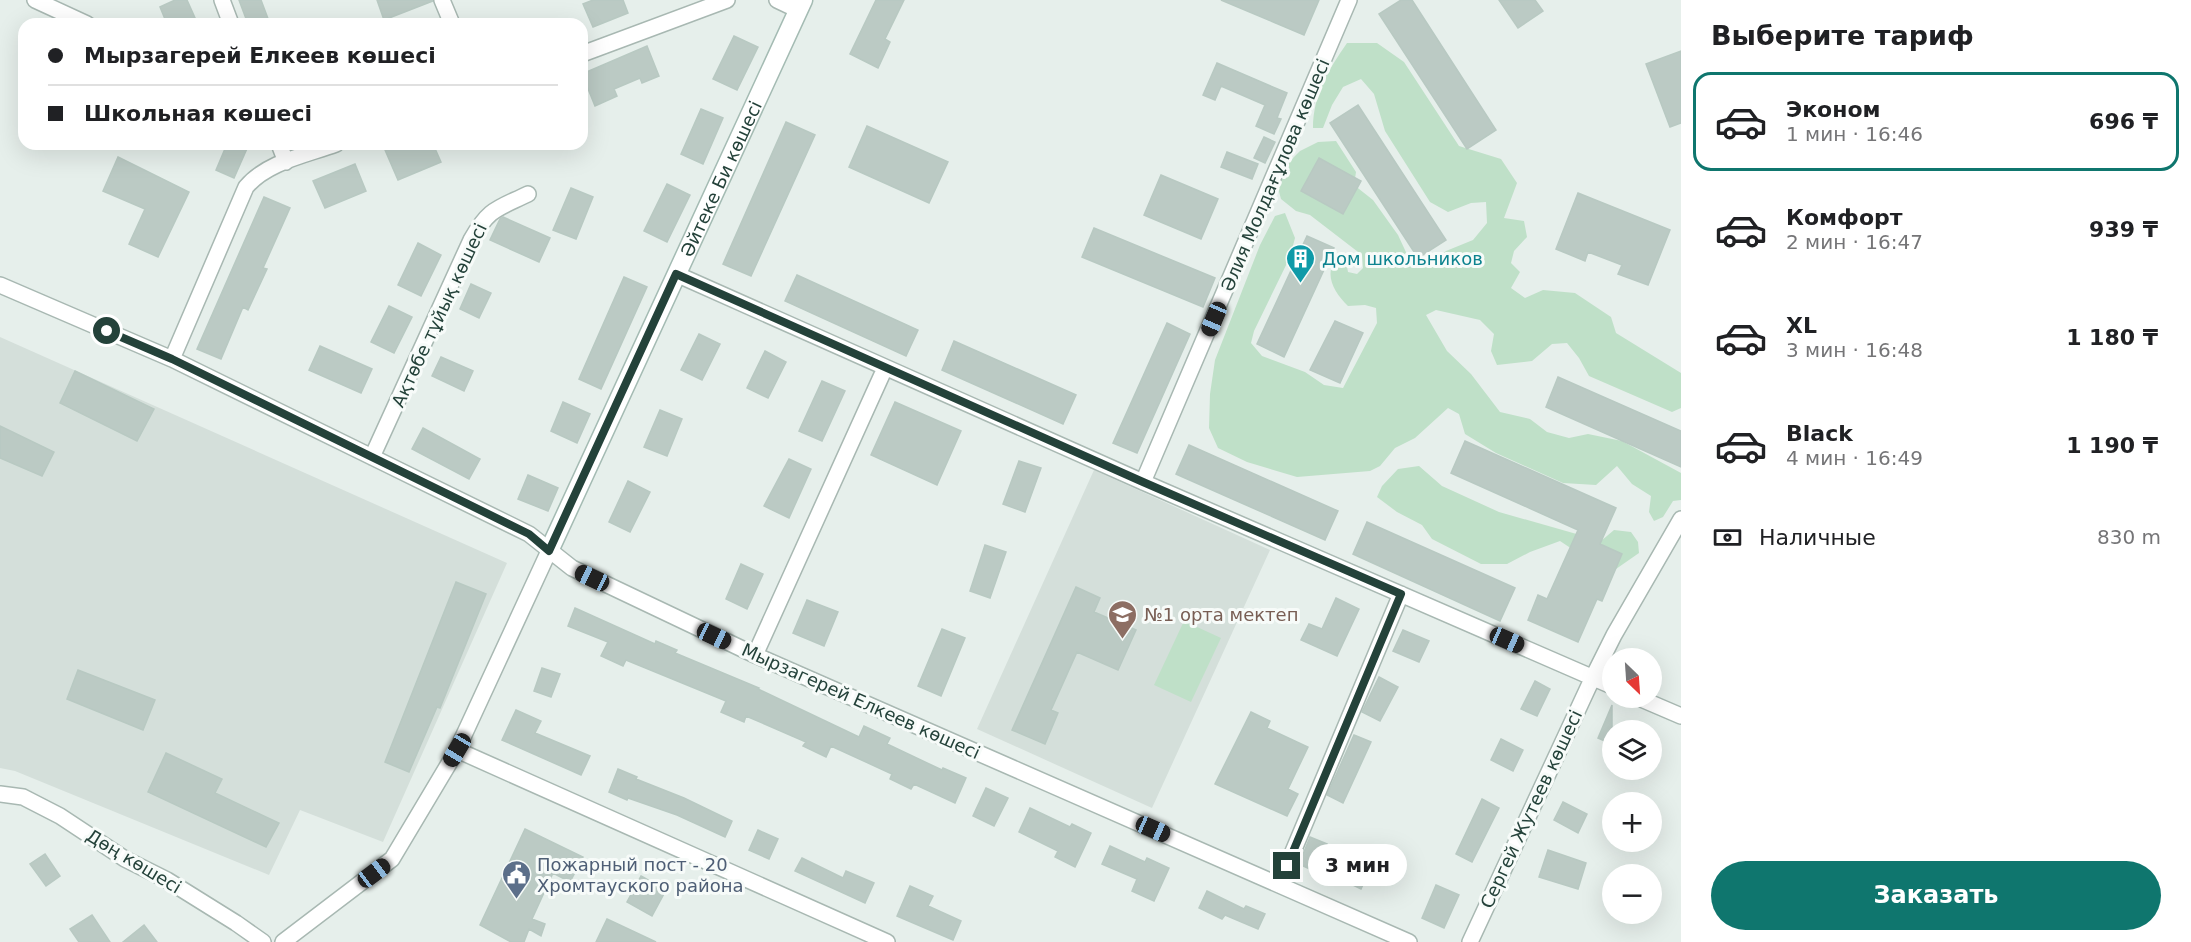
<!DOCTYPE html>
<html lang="ru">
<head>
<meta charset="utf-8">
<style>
  :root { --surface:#fff; --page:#f2f2f2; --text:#202124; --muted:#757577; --line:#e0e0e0; --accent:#0f766e }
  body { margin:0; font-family:"DejaVu Sans",sans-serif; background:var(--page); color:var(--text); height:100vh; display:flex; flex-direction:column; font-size:22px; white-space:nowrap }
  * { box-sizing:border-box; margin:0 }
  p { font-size:20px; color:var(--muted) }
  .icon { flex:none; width:33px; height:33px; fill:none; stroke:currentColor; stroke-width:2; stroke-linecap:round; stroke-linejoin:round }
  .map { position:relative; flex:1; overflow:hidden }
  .side { display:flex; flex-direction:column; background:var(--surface); width:510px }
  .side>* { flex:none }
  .banner { position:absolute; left:18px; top:18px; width:570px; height:132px; border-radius:18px; box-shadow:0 6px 24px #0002; display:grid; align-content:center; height:132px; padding:0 30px; background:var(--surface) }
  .needle { width:39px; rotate:155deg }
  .fabs { position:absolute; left:1602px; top:648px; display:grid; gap:12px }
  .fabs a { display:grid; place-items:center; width:60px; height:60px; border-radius:50%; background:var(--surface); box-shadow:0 6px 24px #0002; font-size:30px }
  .end { position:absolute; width:27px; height:27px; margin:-14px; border:8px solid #24423a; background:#fff; box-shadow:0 0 0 3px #fff }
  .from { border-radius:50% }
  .bubble { position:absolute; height:42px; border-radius:21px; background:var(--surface); box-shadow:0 6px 24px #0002; font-size:20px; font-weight:800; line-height:42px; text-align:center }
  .car { position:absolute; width:18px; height:36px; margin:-18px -9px; border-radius:8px; box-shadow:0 0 4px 2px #0007; background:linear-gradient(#222 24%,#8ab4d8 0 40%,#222 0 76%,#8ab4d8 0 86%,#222 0) }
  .banner b { display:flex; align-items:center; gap:21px; height:57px; font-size:22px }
  .banner b+b { border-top:2px solid var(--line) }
  .banner i { width:15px; height:15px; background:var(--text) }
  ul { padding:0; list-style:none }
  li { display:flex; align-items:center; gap:18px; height:99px; margin:0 12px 9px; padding:0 18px; border:3px solid transparent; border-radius:18px }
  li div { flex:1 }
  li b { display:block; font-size:22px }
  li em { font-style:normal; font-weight:800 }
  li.active { border-color:var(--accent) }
  li>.icon { width:54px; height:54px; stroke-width:1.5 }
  h2 { padding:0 30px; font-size:27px; line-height:72px }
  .pay { display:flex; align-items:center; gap:15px; height:66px; padding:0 30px; font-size:22px }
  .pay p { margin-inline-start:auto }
  .action { display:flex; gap:12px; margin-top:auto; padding:12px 30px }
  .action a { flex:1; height:69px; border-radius:36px; background:var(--accent); color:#fff; font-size:24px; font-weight:800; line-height:69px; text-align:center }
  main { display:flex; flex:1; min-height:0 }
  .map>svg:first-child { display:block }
  .built { fill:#d4dfda }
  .green { fill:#bfe0c8 }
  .building { fill:#bbcac4; stroke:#b8c9c2; stroke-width:1.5 }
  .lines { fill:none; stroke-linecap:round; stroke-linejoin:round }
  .street-casing { stroke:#a8b8b2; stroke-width:18 }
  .secondary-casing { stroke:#a4bbb3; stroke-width:21 }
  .street { stroke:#fff; stroke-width:15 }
  .secondary { stroke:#fff; stroke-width:18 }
  .route { stroke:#24423a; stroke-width:8 }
  .labels { text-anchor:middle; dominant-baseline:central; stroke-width:6; stroke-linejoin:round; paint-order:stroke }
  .street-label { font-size:18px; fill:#24423a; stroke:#f7fbf9 }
  .culture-label { font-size:18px; fill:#0d838f; stroke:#f7fbf9; text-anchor:start }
  .education-label { font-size:18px; fill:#785e54; stroke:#f7fbf9; text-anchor:start }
  .service-label { font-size:18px; fill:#4e5e75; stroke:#f7fbf9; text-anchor:start }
</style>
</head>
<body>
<main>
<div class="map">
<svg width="1681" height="942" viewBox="0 0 1681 942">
  <rect width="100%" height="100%" fill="#e6efeb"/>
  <!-- built -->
  <path class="built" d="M0,337L507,563L383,842L300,810L269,875L15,771L0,768Z
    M1094,470L1270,550L1152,808L977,729Z"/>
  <!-- green -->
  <path class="green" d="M1347,43H1377L1404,62L1459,146L1501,159L1517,183L1504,218L1524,221L1527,237L1514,251L1511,263L1520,272L1511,288L1525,298L1543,290L1575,293L1611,317L1616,333L1681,373V408L1672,412L1589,376L1579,358L1567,343L1552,344L1532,361L1497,365L1491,351L1494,334L1480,320L1436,310L1426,315L1447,351L1471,374L1500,412L1530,419L1547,432L1569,438L1588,434L1622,441L1681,473V500L1673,501L1663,517L1654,521L1649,512L1651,496L1632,484L1617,466L1596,485L1563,483L1496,453L1465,434L1459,414L1448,408L1415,438L1395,448L1380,466L1370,471L1297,477L1247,462L1218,448L1209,428L1210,394L1215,360L1260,245L1275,216L1285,213L1295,238L1290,257L1254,331L1251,343L1262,356L1305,372L1324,385L1343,388L1377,323L1376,308L1365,305L1348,306C1335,293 1324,276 1335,260L1346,261L1348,272L1357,274L1363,268L1362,255L1310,215L1296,211L1281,199L1278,188L1284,167L1300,151L1318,142L1336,141L1356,172L1354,185L1373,200L1398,235L1411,263L1428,266L1446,251L1473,240L1487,223L1486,202L1471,203L1448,212L1430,202L1385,131L1374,94L1361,79L1343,87L1332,105L1323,128H1313C1313,95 1329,69 1347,43Z
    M1419,466L1442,486L1499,512L1601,541L1614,530L1631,532L1638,542L1639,553L1616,569L1599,567L1560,541L1530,552L1507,564H1481L1432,539L1422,525L1397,512L1377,497L1382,486L1398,469Z
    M1184,621L1221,638L1191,702L1154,685Z"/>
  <!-- building -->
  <path class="building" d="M175,0H187L196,20L186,24H167L160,7Z
    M239,0H261L270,24H248Z
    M377,0H432L433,1L384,20Z
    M593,0H623L628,13L593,27L583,4Z
    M876,0H904L885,39L890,42L878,68L850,54Z
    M1221,0H1319L1304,35Z
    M1401,0H1412L1496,130L1467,149L1379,14Z
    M1499,0H1535L1543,11L1518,28Z
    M734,36L758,47L737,90L713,79Z
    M647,46L659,76L642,83L640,78L614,89L617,96L595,106L582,74Z
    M1681,51V123L1670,127L1646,64Z
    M1217,63L1287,93L1277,118L1281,119L1274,134L1256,126L1265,105L1221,86L1215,100L1203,95Z
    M1358,105L1446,240L1418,258L1330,123Z
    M701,109L723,118L703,164L681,154Z
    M786,122L815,135L751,276L723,264Z
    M867,126L948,162L929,203L849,167Z
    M1264,137L1275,142L1265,163L1254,158Z
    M227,144H249L234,178L216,170Z
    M399,144H433L441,162L398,180L385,150Z
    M1227,152L1258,164L1252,179L1221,167Z
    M118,157L189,192L158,257L129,244L145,209L103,191Z
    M1319,158L1361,181L1343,214L1301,191Z
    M355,164L366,191L325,208L313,181Z
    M1161,175L1218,199L1201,239L1144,215Z
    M667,184L690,195L667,242L644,231Z
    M571,188L593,197L576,239L553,230Z
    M1578,193L1670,230L1648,285L1618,274L1622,265L1588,252L1585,261L1556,249Z
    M264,197L290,208L263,268L267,269L248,310L243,307L221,359L197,349Z
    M503,217L550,238L539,262L490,240L500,219Z
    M1094,228L1215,278L1203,307L1082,257Z
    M1307,236L1334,248L1284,357L1257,344Z
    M418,243L441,255L421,296L398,285Z
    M797,275L918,330L906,356L785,301Z
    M624,277L647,287L601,389L579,379Z
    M471,284L491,293L479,318L460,309Z
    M389,306L412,317L394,353L371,342Z
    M1335,321L1363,333L1340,383L1310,370Z
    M1167,323L1190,334L1137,453L1113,443Z
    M699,334L720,344L702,380L681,370Z
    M954,341L1076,395L1063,424L942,370Z
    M320,346L372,369L361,393L309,370Z
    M765,351L786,362L768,398L747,388Z
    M441,357L473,371L464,391L432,376Z
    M75,371L154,409L137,441L60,403Z
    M1558,377L1681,431V467L1546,407Z
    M822,381L845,391L822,441L799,431Z
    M563,402L590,414L577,443L551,431Z
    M895,402L961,431L937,485L871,455Z
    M660,410L682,419L667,456L644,447Z
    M0,426L54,452L42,476L0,458Z
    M423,428L480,459L469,479L412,449Z
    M1465,441L1616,508L1600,544L1622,554L1602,601L1597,599L1578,642L1528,620L1538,595L1547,599L1578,530L1451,473Z
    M1189,445L1338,511L1325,540L1176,474Z
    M789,459L811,469L789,518L764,506Z
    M1019,461L1041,468L1025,512L1003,504Z
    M528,475L558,488L548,511L518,499Z
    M628,481L650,492L630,532L609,522Z
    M1367,522L1515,588L1500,621L1353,554Z
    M985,545L1006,552L990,598L970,591Z
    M741,564L763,574L747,609L726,599Z
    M456,582L486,594L440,708L437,707L409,772L385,762Z
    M1076,587L1100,598L1094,612L1136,630L1118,670L1077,652L1051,710L1058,713L1045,744L1012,730Z
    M1336,598L1359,609L1337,656L1301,640L1309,624L1322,629Z
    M807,600L838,612L824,646L793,633Z
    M575,608L655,644L656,641L677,650L675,653L759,688L758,689L859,737L864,726L890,738L887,744L942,770L943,768L966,778L955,803L914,784L911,789L890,779L892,774L831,746L826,757L803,746L806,742L746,716L744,722L721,712L726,701L626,660L623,666L601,656L608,642L568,626Z
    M942,629L965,638L941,696L918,686Z
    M1403,630L1429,641L1419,662L1393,651Z
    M542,668L560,674L551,697L534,691Z
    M78,670L155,700L143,730L67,699Z
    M1379,677L1398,687L1380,721L1362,712Z
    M1535,681L1550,689L1537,716L1521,709Z
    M1612,705V744L1598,738Z
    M516,710L541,721L535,733L590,756L581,775L502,740Z
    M1251,712L1270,721L1267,728L1308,747L1288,789L1298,794L1287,816L1215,784Z
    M1354,735L1371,742L1343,803L1327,795Z
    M1501,739L1523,750L1513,771L1491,760Z
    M166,753L222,779L215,793L279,823L266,847L148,792Z
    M618,769L637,777L636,779L684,798L732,821L725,837L677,815L628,798L627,800L609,792Z
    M986,788L1008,798L994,826L973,816Z
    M1482,799L1499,808L1472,862L1456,854Z
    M1563,802L1587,814L1578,833L1554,820Z
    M1030,808L1070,827L1072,824L1091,833L1075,867L1055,857L1058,851L1019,832Z
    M525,829L583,857L570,882L553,873L532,919L545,924L541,936L529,929L524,942H511L480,925Z
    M758,830L778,839L769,859L749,850Z
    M1310,837L1327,844L1324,850L1369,871L1361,889L1316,867L1314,871L1299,864Z
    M1110,846L1145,862L1147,858L1169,868L1154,901L1132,891L1137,879L1102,864Z
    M1548,850L1586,863L1578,889L1539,877Z
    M45,854L60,876L46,886L30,864Z
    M802,858L843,878L846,871L874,883L865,903L795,871Z
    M641,876L666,890L652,916L627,902Z
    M1436,885L1459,895L1444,928L1422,918Z
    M910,886L933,896L928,906L961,921L953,940L897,916Z
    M1207,891L1244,909L1246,906L1265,914L1258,929L1225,915L1222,919L1199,908Z
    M92,915L110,942H79L70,929Z
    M607,919L656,942H596Z
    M144,925L157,942H123Z"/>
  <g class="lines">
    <defs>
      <path id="street" d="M35,0L87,24
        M222,0L231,24
        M442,0L452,24
        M777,0L798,10
        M582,54L727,0
        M279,144L286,162
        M676,274L1143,482L1612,686
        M0,285L172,359L372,457L529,534L572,568L755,655L1409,942
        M172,359L246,187C267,162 306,155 336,144
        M372,457L471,240C489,208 497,209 528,194
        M1143,482L1349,0
        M755,655L885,368
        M1639,698L1681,716
        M457,750L887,942
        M0,794L23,797L60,816L125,859L167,880L236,923L263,942
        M1279,885L1401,594
        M283,942L392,859L457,750L549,551
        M1470,942L1593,677L1614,635L1681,519"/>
      <g id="secondary">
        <path id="s1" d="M549,551L803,0"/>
      </g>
    </defs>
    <!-- street casing -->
    <use href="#street" class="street-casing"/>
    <!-- secondary casing -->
    <use href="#secondary" class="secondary-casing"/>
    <!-- street -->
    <use href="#street" class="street"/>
    <!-- secondary -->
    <use href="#secondary" class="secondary"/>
  </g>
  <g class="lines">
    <!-- route -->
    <path class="route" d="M107,331L172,359L529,534L549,551L676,274L1143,482L1401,594L1287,866"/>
  </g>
  <!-- icons -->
  <defs>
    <symbol id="building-pin" viewBox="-11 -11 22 30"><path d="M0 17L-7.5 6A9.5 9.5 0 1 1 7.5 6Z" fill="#0f9aa8" stroke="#f7fbf9"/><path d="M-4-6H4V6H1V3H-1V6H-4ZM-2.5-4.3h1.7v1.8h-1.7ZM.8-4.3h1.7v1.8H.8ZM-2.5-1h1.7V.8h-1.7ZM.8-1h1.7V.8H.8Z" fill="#fff"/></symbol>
    <symbol id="school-pin" viewBox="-11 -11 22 30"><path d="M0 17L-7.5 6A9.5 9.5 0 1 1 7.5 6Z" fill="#8d6e63" stroke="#f7fbf9"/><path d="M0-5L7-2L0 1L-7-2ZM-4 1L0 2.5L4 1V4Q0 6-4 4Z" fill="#fff"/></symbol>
    <symbol id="civic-pin" viewBox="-11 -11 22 30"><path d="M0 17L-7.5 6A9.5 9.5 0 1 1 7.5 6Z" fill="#5c6f8a" stroke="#f7fbf9"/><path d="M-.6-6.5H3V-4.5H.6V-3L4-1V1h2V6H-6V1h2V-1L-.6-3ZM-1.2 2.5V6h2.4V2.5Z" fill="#fff"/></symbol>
  </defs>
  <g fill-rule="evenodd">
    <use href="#building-pin" x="1284" y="242" width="33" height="45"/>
    <use href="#school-pin" x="1106" y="598" width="33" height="45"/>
    <use href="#civic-pin" x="500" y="858" width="33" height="45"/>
  </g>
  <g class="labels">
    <!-- street labels -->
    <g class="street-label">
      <text transform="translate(1275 175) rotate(-67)">Әлия Молдағұлова көшесі</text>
      <text stroke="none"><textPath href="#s1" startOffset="410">Әйтеке Би көшесі</textPath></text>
      <text transform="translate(439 315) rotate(-65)">Ақтөбе тұйық көшесі</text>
      <text transform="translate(861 701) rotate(24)">Мырзагерей Елкеев көшесі</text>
      <text transform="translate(1531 809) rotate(-65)">Сергей Жутеев көшесі</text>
      <text transform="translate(134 861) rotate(31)">Дөң көшесі</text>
    </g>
    <!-- culture labels -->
    <g class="culture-label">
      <text x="1322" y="258">Дом школьников</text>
    </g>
    <!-- education labels -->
    <g class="education-label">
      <text x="1144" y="614">№1 орта мектеп</text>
    </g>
    <!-- service labels -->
    <g class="service-label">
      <text x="537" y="864">Пожарный пост - 20<tspan x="537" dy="21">Хромтауского района</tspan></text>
    </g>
  </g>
</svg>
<div class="fabs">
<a><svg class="needle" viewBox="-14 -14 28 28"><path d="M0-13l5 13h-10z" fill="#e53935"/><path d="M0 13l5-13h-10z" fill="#757577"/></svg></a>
<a><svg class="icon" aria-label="layers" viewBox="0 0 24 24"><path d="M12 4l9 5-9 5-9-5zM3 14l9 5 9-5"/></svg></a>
<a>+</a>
<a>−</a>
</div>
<i class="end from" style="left:107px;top:331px"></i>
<i class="end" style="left:1287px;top:866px"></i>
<div class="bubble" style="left:1308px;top:844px;width:99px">3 мин</div>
<i class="car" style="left:1214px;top:319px;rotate:203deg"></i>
<i class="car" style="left:592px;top:578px;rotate:295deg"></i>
<i class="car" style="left:714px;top:636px;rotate:115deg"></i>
<i class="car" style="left:1507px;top:640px;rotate:114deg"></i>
<i class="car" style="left:457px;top:750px;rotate:211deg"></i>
<i class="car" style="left:1153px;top:829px;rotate:114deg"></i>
<i class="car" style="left:374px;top:873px;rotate:53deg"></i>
<div class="banner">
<b><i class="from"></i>Мырзагерей Елкеев көшесі</b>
<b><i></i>Школьная көшесі</b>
</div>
</div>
<section class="side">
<h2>Выберите тариф</h2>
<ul>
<li class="active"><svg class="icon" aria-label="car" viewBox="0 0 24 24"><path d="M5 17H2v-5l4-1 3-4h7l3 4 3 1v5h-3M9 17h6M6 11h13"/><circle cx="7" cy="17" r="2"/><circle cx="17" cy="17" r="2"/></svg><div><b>Эконом</b><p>1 мин · 16:46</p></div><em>696 ₸</em></li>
<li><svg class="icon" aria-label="car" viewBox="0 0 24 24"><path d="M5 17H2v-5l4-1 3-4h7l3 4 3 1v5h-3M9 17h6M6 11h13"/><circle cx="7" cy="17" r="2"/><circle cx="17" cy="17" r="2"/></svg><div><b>Комфорт</b><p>2 мин · 16:47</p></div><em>939 ₸</em></li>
<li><svg class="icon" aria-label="car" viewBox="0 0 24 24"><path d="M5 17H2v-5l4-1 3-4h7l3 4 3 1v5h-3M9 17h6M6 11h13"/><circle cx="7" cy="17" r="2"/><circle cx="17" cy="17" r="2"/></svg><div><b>XL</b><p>3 мин · 16:48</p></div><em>1 180 ₸</em></li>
<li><svg class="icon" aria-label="car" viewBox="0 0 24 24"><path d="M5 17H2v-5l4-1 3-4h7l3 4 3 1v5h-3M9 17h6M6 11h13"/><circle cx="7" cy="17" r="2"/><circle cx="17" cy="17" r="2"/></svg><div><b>Black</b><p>4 мин · 16:49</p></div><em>1 190 ₸</em></li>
</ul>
<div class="pay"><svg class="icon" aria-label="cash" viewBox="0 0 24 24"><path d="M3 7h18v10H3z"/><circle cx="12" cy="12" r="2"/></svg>Наличные<p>830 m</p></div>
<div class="action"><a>Заказать</a></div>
</section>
</main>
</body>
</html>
